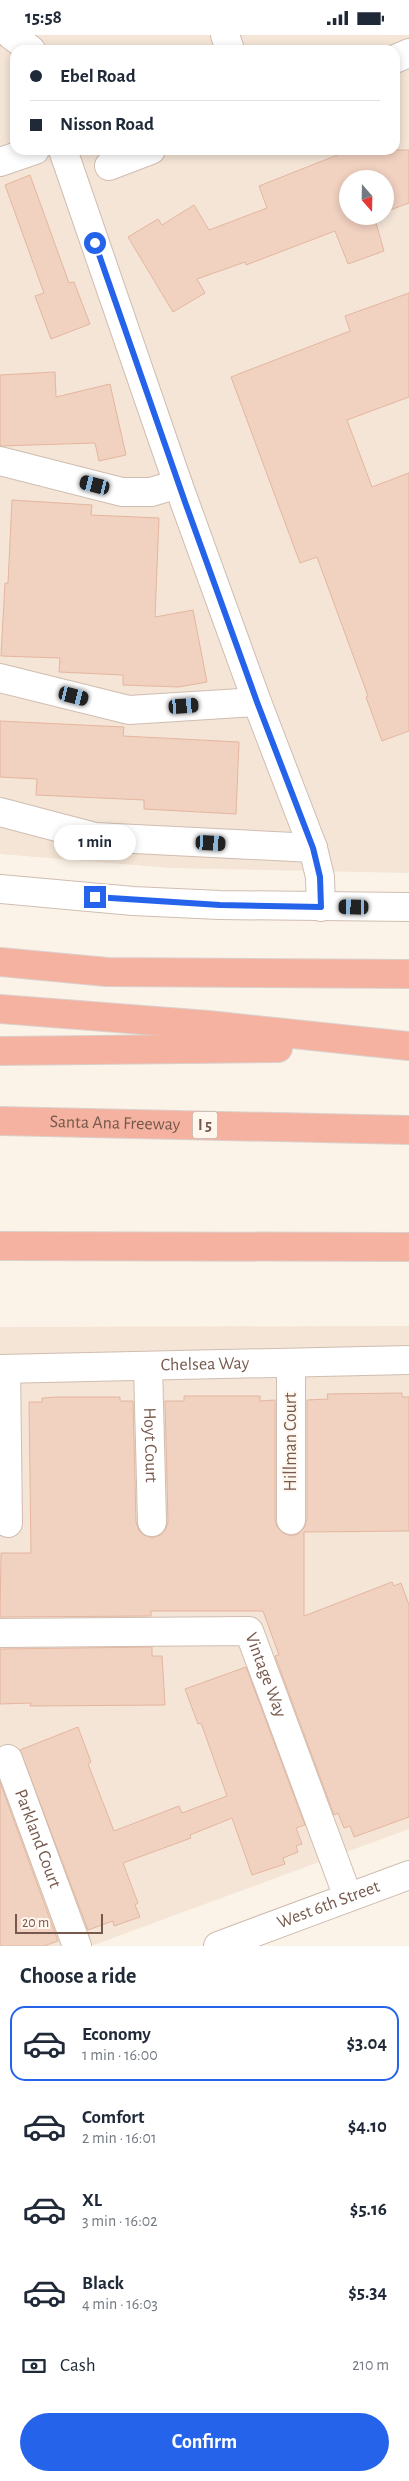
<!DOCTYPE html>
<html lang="en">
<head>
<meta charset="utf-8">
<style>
  :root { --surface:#fff; --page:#f2f2f3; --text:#1f2937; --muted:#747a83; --line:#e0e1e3; --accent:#2563eb }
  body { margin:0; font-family:"Alegreya Sans",sans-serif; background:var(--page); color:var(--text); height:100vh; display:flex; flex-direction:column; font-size:19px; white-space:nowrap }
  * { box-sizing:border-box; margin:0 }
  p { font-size:16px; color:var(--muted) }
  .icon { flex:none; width:28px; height:28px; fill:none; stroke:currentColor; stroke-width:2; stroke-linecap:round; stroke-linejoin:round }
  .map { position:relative; height:1911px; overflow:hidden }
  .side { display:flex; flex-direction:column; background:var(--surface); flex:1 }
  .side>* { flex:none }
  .top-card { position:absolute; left:10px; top:10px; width:390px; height:110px; border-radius:15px; box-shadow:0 2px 8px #0003; display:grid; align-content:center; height:110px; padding:0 20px; background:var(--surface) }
  .needle { width:32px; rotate:160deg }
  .tools { position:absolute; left:339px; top:135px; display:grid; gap:10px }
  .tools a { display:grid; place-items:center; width:55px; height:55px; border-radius:50%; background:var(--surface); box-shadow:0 2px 8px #0003; font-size:25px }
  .scale { position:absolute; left:15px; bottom:12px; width:88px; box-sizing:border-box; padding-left:5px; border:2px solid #76594c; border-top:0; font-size:14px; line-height:18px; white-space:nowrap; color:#76594c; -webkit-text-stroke:4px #fff7ee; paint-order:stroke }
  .end { position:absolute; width:22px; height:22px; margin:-11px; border:6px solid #2563eb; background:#fff; box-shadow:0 0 0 2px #fff }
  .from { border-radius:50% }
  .bubble { position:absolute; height:35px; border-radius:18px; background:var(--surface); box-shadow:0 2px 8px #0003; font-size:16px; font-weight:700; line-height:35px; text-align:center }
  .car { position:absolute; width:15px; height:30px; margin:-15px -8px; border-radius:6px; box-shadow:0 0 4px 1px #0007; background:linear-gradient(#222 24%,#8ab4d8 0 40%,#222 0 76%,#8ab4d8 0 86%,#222 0) }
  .top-card b { display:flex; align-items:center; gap:18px; height:48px; font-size:19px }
  .top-card b+b { border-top:1px solid var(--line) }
  .top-card i { width:12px; height:12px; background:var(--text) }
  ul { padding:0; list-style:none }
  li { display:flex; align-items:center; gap:15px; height:75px; margin:0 10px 8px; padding:0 10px; border:2px solid transparent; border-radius:15px }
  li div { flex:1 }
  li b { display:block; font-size:19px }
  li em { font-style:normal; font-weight:700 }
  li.on { border-color:var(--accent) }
  li>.icon { width:45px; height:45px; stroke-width:1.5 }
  h2 { padding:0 20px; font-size:22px; line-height:60px }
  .pay { display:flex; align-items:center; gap:12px; height:55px; padding:0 20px; font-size:19px }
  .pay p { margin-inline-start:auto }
  .cta { display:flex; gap:10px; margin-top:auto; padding:10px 20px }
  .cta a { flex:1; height:58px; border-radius:30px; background:var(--accent); color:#fff; font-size:20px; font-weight:700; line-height:58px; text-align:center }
  .status { display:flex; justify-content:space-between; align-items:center; height:35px; padding:0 25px; background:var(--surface); direction:ltr }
  .status svg { height:14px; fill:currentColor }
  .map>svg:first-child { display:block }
  .residential { fill:#f4e5d6; fill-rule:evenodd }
  .building { fill:#f1d1c0; stroke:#e4b6a0 }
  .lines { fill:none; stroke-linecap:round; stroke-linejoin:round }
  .minor-casing { stroke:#d0bdb0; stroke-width:30 }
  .highway-casing { stroke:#d9d1cd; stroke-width:30 }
  .minor { stroke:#fff; stroke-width:28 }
  .highway { stroke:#f5b2a0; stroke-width:28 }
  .route { stroke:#2563eb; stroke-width:6 }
  .labels { text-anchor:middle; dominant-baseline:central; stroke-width:4; stroke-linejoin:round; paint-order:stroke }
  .shield { fill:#fff7ee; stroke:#9f887d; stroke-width:1 }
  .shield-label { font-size:16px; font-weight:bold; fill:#76594c }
  .street-label { font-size:18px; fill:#76594c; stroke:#fff7ee }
</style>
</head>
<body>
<div class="status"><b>15:58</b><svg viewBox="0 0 49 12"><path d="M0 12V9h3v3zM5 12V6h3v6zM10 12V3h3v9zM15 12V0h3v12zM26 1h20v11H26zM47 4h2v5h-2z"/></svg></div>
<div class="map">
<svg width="409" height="1911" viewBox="0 0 409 1911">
  <rect width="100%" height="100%" fill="#fcf3e8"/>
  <!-- residential -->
  <path class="residential" d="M0,0H409V838L170,833L0,819ZM15,15H395V115H15ZM348,144H385V181H348Z
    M409,1291V1794L91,1911H0V1292Z"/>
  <!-- building -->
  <path class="building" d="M350,115H409V168L385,177V144H348V181H374L384,216L348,229L335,196L246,230L245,227L197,244L205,258L173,277L128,202L158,184L162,190L194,170L209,195L267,173L259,151Z
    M30,140L69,248L74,247L90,289L51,304L35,261L44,258L5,150Z
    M409,258V362L347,385L372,452L409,438V696L382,706L366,662L368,661L317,522L300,528L231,342L350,296L345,281Z
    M55,337L56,362L110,349L126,420L99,426L95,408L0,411V340Z
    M12,465L92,470L91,480L159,483L155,582L193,575L207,647L179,652L123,650V640L59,637L60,623L1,621L5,548H8Z
    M0,686L124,692L123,701L239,707L236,779L144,774V765L36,760L37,744L0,742Z
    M402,1358V1362H409V1496L304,1497V1581L392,1547L394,1551L401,1548L409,1570V1782L354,1802L350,1791L344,1793L338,1778L334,1780L275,1621L279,1620L263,1576H151V1581L0,1582L1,1518H31L29,1367H42V1363L58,1362H120V1366H133L136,1487L139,1496L144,1500L152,1503L161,1500L166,1494L168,1487L165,1366H184V1361H260V1366L275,1365V1485L277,1492L283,1498L291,1501L298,1499L304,1493L307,1485V1365L328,1364L327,1359Z
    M152,1612V1621H162L165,1670L30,1671L31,1668L0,1669V1614Z
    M246,1632L305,1790L296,1793L302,1809L296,1811L298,1817L283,1823L285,1829L252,1840L232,1783L190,1800L191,1803L123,1828L138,1868L135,1870L140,1882L114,1891L113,1886L88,1895L20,1715L78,1692L91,1727L88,1729L114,1796L179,1771L182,1778L227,1761L201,1688L198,1689L185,1654Z
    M0,1747L58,1906L44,1911H0Z"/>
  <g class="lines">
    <defs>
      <g id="minor">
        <path d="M11,0L31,15"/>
        <path d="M225,0L230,15"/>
        <path d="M395,24L409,18"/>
        <path d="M63,115L178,449L257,667L313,813L320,842L321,872"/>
        <path d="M0,127L35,115"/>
        <path d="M109,131L151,115"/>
        <path d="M0,426L122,457H151L178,449"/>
        <path d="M0,643L129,675L257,667"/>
        <path d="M0,777L95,802L313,813"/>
        <path d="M0,854L133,866L220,870L409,872"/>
        <path id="s1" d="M148,1331L152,1487"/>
        <path id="s2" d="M0,1334L409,1325"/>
        <path d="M6,1334L8,1488"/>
        <path d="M291,1485V1328"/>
        <path id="s3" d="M0,1598L249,1596L348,1862"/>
        <path id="s4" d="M8,1724L77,1911"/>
        <path id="s5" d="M218,1911L409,1840"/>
      </g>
      <g id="highway">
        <path d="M0,927L107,937L409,939"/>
        <path d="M0,974L208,990L409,1011"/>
        <path d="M0,1016L278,1013"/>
        <path id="s6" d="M0,1086L409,1095"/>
        <path d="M0,1211L409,1212"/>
      </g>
    </defs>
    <!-- minor casing -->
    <use href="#minor" class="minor-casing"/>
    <!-- highway casing -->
    <use href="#highway" class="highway-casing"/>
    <!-- minor -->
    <use href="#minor" class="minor"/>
    <!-- highway -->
    <use href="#highway" class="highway"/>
  </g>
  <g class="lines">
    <!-- route -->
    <path class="route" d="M95,862L220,870L321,872L320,842L313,813L257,667L185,467L95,208"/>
  </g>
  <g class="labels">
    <!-- shield labels -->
    <rect class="shield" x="192.5" y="1076.5" width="25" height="27" rx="4"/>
    <g class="shield-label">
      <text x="205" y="1090">I 5</text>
    </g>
    <!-- street labels -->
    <g class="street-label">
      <text stroke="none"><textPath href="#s6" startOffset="115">Santa Ana Freeway</textPath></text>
      <text stroke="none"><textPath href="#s2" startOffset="205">Chelsea Way</textPath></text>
      <text transform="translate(291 1407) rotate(-90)">Hillman Court</text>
      <text stroke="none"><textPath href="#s1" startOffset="79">Hoyt Court</textPath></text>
      <text stroke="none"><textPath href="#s3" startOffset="296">Vintage Way</textPath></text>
      <text stroke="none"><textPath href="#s4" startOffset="85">Parkland Court</textPath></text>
      <text stroke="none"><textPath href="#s5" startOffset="118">West 6th Street</textPath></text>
    </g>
  </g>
</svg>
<div class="tools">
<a><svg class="needle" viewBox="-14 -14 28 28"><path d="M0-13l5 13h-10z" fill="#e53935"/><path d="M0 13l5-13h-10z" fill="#747a83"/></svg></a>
</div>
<div class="scale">20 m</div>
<i class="end from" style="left:95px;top:208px"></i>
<i class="end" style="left:95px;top:862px"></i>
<div class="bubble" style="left:54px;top:790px;width:82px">1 min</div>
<i class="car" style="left:95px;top:450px;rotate:284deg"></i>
<i class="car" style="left:74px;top:661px;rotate:104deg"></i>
<i class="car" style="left:184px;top:671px;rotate:86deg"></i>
<i class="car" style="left:211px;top:808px;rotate:93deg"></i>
<i class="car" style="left:354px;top:872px;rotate:271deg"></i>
<div class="top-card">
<b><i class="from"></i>Ebel Road</b>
<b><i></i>Nisson Road</b>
</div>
</div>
<section class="side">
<h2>Choose a ride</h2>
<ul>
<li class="on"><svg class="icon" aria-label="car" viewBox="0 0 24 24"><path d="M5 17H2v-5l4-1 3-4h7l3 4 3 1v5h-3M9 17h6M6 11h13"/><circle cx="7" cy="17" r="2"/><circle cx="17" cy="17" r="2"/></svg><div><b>Economy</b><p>1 min · 16:00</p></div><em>$3.04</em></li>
<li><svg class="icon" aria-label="car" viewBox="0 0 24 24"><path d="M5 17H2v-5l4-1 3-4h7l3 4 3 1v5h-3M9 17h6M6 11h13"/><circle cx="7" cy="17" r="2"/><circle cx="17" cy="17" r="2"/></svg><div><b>Comfort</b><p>2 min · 16:01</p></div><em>$4.10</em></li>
<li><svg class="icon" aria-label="car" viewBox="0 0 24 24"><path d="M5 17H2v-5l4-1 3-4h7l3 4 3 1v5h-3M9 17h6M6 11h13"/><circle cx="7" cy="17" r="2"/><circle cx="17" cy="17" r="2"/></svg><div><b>XL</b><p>3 min · 16:02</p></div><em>$5.16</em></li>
<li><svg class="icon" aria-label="car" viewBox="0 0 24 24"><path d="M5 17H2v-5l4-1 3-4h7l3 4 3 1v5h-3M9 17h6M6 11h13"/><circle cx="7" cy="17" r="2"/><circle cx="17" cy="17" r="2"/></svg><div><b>Black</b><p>4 min · 16:03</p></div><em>$5.34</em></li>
</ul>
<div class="pay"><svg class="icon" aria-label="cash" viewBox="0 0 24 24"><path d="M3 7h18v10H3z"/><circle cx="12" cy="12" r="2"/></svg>Cash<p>210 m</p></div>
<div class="cta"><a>Confirm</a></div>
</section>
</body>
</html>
